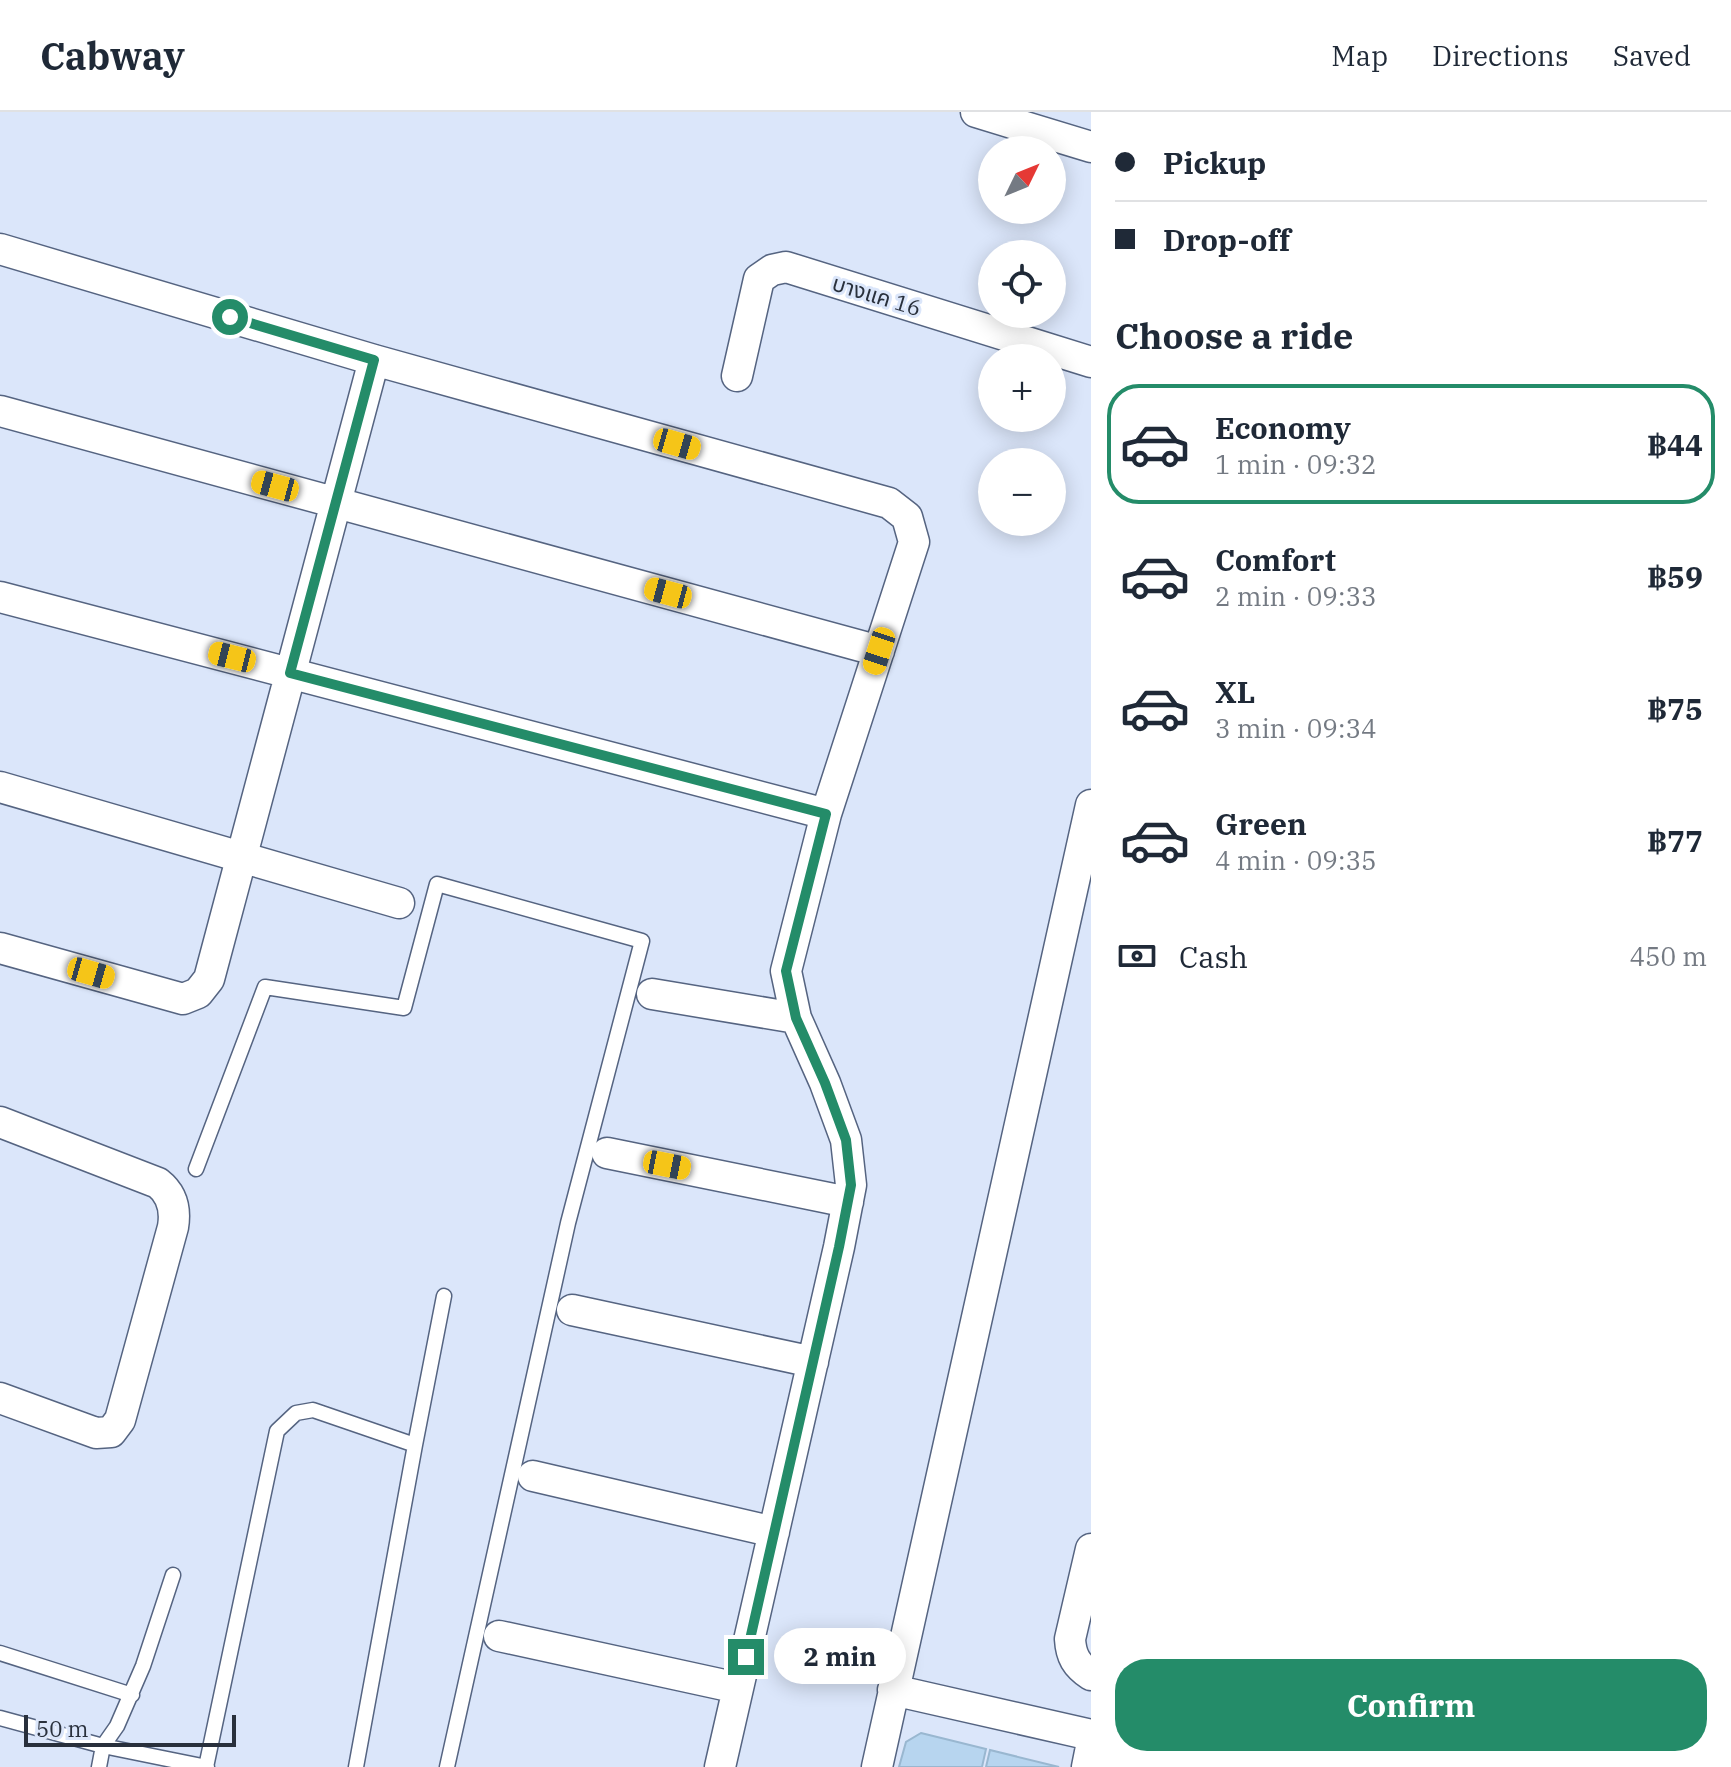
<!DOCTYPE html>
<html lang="en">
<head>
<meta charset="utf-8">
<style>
  :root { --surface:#fff; --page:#f2f2f3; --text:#1f2937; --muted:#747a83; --line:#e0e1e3; --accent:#248c69 }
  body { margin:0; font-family:"IBM Plex Serif","Noto Sans Thai",serif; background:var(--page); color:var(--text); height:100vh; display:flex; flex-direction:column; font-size:30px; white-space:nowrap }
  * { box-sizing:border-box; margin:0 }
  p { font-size:26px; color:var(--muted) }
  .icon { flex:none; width:44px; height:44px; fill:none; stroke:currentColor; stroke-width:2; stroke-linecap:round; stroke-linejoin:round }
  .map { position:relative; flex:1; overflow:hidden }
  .side { display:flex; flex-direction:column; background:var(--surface); width:640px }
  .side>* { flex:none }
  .hud { display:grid; align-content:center; height:176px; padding:0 24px; background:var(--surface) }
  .needle { width:52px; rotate:47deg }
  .tools { position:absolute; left:978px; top:24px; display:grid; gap:16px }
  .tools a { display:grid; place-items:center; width:88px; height:88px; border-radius:50%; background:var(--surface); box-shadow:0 4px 20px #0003; font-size:40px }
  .scale { position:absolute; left:24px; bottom:20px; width:212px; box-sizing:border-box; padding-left:8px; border:4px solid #29303c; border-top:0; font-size:22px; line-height:28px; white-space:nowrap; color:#29303c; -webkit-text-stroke:6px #dbe6fa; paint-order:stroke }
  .end { position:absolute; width:36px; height:36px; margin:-18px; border:10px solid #248c69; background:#fff; box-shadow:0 0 0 4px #fff }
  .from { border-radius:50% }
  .bubble { position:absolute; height:56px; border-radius:28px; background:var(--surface); box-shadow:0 4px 20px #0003; font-size:26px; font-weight:700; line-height:56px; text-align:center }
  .car { position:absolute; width:24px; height:48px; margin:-24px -12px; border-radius:10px; box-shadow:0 0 6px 2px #0007; background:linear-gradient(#f5c518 24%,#345 0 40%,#f5c518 0 76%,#345 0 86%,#f5c518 0) }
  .hud b { display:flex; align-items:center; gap:28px; height:76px; font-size:30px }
  .hud b+b { border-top:2px solid var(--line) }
  .hud i { width:20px; height:20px; background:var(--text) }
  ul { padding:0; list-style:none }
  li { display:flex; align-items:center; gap:24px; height:120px; margin:0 16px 12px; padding:0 8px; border:4px solid transparent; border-radius:32px }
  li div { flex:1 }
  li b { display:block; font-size:30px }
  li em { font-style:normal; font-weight:700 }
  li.on { border-color:var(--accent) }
  li>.icon { width:72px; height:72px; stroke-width:1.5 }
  h2 { padding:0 24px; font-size:36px; line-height:96px }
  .pay { display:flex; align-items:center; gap:20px; height:88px; padding:0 24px; font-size:30px }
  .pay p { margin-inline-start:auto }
  .button { display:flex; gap:16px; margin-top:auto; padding:16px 24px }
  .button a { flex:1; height:92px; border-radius:32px; background:var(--accent); color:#fff; font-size:32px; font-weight:700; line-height:92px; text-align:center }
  header { display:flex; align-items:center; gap:48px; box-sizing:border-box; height:112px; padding:0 40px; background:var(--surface); border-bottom:2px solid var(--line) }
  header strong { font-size:38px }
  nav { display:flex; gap:44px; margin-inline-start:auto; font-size:28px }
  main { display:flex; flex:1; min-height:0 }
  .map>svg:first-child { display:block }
  .building { fill:#b7d5ef; stroke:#99b7d0; stroke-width:2 }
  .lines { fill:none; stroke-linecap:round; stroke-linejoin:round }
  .service-casing { stroke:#556481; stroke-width:17 }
  .minor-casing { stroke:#556481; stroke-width:33 }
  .service { stroke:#fff; stroke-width:14 }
  .minor { stroke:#fff; stroke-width:30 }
  .route { stroke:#248c69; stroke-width:10 }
  .labels { text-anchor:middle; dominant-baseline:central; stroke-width:6; stroke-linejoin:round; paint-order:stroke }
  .street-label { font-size:22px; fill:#29303c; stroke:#dbe6fa }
</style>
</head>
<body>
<header>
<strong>Cabway</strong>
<nav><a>Map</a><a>Directions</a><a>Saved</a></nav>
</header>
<main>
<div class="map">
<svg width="1091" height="1655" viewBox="0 0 1091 1655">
  <rect width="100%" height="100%" fill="#dbe6fa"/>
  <!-- building -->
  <path class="building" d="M921,1621L986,1637L982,1655H899L906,1630Z
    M990,1638L1059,1655H986Z"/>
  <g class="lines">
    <defs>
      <path id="service" d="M196,1057L265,875L404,896L437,772L642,829L568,1111L447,1655
        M0,1541L132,1583
        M0,1606L103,1634L207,1655
        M99,1655L103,1634L117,1614L143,1554L173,1463
        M206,1655L277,1319L296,1301L313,1298L415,1333
        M356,1655L415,1333L444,1184"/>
      <path id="minor" d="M976,0L1091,35
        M0,137L374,248L889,391L907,405L914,430L826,702L786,859L796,906L825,971L846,1028L851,1073L839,1135L720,1655
        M737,264L759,167L772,158L786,155L1091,250
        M0,299L879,539
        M0,485L826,702
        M0,675L399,791
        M0,836L183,887L198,881L209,867L374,248
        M652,882L796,906
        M0,1010L158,1071C172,1082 176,1097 173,1115L120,1308L111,1320L96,1321L0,1286
        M607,1041L848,1090
        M572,1198L813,1250
        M533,1364L774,1420
        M1091,1437L1070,1527C1071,1544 1076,1553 1091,1563
        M499,1524L738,1576
        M893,1578L1091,1623
        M877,1655L1091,693
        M1087,1655L1091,1635"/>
    </defs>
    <!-- service casing -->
    <use href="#service" class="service-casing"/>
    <!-- minor casing -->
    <use href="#minor" class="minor-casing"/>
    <!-- service -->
    <use href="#service" class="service"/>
    <!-- minor -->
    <use href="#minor" class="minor"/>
  </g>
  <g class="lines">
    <!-- route -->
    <path class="route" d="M230,205L374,248L290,561L826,702L786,859L796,906L825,971L846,1028L851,1073L839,1135L746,1545"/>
  </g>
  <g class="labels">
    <!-- street labels -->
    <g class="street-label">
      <text transform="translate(877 183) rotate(17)">บางแค 16</text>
    </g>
  </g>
</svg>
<div class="tools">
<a><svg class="needle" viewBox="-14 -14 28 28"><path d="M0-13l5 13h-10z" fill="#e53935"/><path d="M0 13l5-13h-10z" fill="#747a83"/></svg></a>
<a><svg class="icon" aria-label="locate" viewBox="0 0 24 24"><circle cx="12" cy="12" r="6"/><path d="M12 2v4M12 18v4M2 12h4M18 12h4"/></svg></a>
<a>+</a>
<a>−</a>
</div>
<div class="scale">50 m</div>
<i class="end from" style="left:230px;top:205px"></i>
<i class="end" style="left:746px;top:1545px"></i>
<div class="bubble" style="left:774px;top:1516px;width:132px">2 min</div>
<i class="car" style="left:677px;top:332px;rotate:106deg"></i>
<i class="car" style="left:275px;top:374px;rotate:285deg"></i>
<i class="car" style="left:668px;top:481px;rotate:285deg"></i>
<i class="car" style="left:879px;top:539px;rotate:198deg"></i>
<i class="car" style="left:232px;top:545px;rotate:284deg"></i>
<i class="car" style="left:91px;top:861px;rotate:106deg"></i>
<i class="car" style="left:667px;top:1053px;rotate:101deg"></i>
</div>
<section class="side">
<div class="hud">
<b><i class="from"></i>Pickup</b>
<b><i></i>Drop-off</b>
</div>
<h2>Choose a ride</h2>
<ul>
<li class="on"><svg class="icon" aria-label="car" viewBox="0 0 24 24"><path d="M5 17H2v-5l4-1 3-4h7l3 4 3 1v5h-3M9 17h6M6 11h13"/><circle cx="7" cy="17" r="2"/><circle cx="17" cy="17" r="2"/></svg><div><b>Economy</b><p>1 min · 09:32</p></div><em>฿44</em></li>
<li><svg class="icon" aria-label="car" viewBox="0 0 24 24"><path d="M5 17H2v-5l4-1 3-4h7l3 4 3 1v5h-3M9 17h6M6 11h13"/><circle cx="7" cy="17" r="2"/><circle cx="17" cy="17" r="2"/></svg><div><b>Comfort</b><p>2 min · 09:33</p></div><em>฿59</em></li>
<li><svg class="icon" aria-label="car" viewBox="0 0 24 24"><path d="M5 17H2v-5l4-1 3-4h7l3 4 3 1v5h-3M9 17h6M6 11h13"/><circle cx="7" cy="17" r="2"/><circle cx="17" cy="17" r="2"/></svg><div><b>XL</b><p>3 min · 09:34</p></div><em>฿75</em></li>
<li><svg class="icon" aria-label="car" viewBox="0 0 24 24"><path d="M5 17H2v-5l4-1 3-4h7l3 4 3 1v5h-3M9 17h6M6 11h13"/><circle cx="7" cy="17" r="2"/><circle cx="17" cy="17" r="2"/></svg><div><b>Green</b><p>4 min · 09:35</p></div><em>฿77</em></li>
</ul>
<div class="pay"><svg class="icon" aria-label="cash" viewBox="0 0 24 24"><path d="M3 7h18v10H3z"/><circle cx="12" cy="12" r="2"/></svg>Cash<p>450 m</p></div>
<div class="button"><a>Confirm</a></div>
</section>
</main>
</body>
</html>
